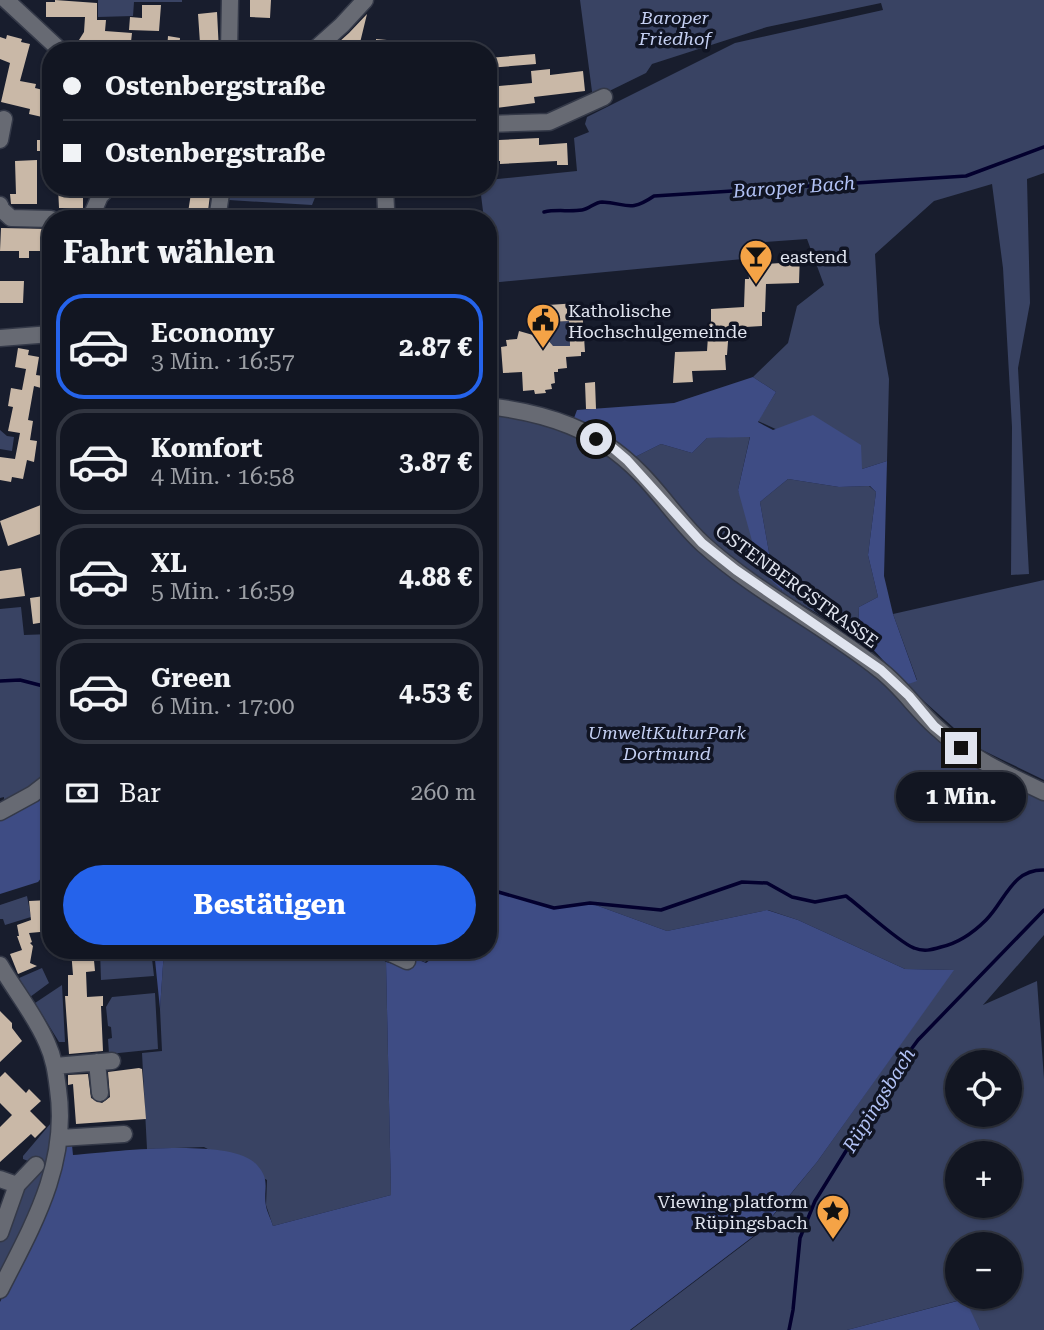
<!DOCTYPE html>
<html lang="de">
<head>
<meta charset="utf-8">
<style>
  :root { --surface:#121622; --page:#1b1f2a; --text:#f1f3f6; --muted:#9c9fa5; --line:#313540; --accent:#2563eb }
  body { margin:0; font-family:"Roboto Serif",serif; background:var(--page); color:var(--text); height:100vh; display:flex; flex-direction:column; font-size:26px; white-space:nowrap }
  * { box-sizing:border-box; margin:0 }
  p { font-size:23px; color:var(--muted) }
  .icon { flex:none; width:38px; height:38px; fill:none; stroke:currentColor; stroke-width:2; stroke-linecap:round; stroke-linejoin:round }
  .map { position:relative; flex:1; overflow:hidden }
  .details { position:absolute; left:42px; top:210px; width:455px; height:749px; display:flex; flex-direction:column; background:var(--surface); border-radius:28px; box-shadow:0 2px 5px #0004,0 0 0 2px var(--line) }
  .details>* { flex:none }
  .banner { position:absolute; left:42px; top:42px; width:455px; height:154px; border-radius:28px; box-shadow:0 2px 5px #0004,0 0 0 2px var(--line); display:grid; align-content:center; height:154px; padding:0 21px; background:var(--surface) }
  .tools { position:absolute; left:945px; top:1050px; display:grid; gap:14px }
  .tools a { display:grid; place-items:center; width:77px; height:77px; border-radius:50%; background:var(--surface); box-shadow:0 2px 5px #0004,0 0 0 2px var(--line); font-size:35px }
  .end { position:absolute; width:32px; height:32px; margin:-16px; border:9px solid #e0e4ef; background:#111; box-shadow:0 0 0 4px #111 }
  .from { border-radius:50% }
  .bubble { position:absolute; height:49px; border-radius:24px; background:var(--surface); box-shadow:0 2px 5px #0004,0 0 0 2px var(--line); font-size:23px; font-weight:700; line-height:49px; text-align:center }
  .banner b { display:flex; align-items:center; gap:24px; height:66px; font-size:26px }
  .banner b+b { border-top:2px solid var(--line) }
  .banner i { width:18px; height:18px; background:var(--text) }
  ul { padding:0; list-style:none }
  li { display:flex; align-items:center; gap:21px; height:105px; margin:0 14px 10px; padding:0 7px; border:4px solid var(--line); border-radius:28px }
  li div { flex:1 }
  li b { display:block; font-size:26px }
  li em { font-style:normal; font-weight:700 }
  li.current { border-color:var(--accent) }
  li>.icon { width:63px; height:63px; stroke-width:1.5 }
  h2 { padding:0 21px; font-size:32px; line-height:84px }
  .pay { display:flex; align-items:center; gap:18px; height:77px; padding:0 21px; font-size:26px }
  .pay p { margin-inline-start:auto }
  .primary-button { display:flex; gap:14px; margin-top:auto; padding:14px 21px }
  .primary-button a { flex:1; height:80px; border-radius:42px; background:var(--accent); color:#fff; font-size:28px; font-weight:700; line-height:80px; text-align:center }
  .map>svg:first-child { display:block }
  .green { fill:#394363; fill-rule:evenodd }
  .forest { fill:#3e4c84 }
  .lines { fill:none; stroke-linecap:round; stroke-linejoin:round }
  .stream { stroke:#03002e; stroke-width:3.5 }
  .building { fill:#c9b8a7 }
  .minor-casing { stroke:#343948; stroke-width:19 }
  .minor { stroke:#676a73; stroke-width:16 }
  .route { stroke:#e0e4ef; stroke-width:9 }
  .labels { text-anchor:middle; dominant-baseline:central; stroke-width:7; stroke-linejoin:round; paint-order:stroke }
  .park-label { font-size:18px; font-style:italic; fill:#c5d0f3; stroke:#101423 }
  .poi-label { font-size:18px; fill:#e0e4ef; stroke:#101423; text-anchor:start }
  .street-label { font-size:18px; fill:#e0e4ef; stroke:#101423 }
  .water-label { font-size:19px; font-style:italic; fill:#b2c2f5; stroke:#101423 }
</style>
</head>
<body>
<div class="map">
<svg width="1044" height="1330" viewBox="0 0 1044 1330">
  <rect width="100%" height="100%" fill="#181d2d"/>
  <!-- green -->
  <path class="green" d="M98,0H182V2H134L133,16L98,17Z
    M580,0H1044V173L1027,179L1030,303L1018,368L1029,574L1011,575L1012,427L1003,268L992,184L934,201L875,254L879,323L889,379L887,461L862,469L758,421L776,392L753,377L788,343L797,306L824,285L807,239L765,242V257L490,283L488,219H484L480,187H488V180L577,171L574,138L589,132L585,124L587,117L735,43L883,10L881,3L767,27L652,64L646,73L593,99Z
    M230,187H254L255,192L316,195L312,205L229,200Z
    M569,321L570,347L551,346L547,339H541V322Z
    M488,412L545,420L609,451L676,520L907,698L1044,799V935L983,1005L1037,981L1044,1079V1330H980L964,1299L847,1330H631L759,1233L817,1162L953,970L905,969L798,920L768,910L667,931L590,903L554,908L488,889ZM957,1062H1010V1115H957ZM957,1153H1010V1206H957ZM957,1244H1010V1297H957Z
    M0,430L7,436L14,437L12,451L0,449Z
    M750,436L738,490L782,591L790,573L770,558L760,502L788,479L839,487L869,486L876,492L868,555L878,597L859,607L858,633L843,629C800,602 736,570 702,533C678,508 661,479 635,457L661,444L692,453L707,438Z
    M1044,580V780L974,746L906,685L917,680L893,614Z
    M21,607L24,635L51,634V776L27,792L16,794L4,801V797L0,798V609Z
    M27,896L31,917L5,925L3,919H0V905Z
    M100,950H151L154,976L101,980Z
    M164,950H371L386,962L391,1195L273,1226L266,1205L267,1180L204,1147L147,1149L142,1053L162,1051L160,1009Z
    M393,950H441L425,962Z
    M42,968L49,983L30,997L19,978Z
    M62,985L65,1042H59L35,1003Z
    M155,993L158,1049L109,1054L108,1039L112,1038L111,1027L108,1026L106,1007L112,997Z
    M51,1123L53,1137L60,1138L0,1290V1233L33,1163L23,1159V1156Z"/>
  <!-- forest -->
  <path class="forest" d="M753,377L776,392L758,422L773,430L813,415L861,445L862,469L887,461L884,576L893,614L917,681L906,685L858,633L859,607L878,597L868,555L876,492L870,486L839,487L788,479L760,502L770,558L790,573L783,591L760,570L738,490L750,437L707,438L692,453L661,444L635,457L574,418L577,410L674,403Z
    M51,789V866L38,882L0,894V821L15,814Z
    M488,889L554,908L590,903L667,931L767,910L798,920L905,969L954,970L817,1162L759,1232L630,1330H0V1302L54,1193L67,1145H72L73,1155C110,1152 233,1136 257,1165C271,1181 263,1188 266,1206C267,1212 271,1219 273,1226L391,1195L386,962L410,969L414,958L426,963L443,950H488Z
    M154,950H164L160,1009Z
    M965,1299L980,1330H847Z"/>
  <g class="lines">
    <!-- stream -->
    <path class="stream" d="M544,212C557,209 569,212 582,210C589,209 595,202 602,202C627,203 629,213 654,196L966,176L1044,147
      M0,681L20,680L51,688
      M488,889L554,908L590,903L661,910L742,882L767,883L792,897L815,902L846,896C861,907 901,944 914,948C924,952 931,950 941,947C959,943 973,933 986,920C1005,901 1012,869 1044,870
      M789,1330L793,1310L800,1238L815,1201L898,1067L918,1040L1044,910"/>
  </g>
  <!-- building -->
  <path class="building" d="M55,0L97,3V20H106L105,31L132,33L130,51H97V46L84,45V40H79L84,32L85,17H46V2H55Z
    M250,0H271L270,18L250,17Z
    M142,5H161L159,31L129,30L130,17L142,18Z
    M217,12L219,51H214L213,42L200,43L198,14Z
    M367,14L358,51H329L349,33Z
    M7,35L22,39L21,42L30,44L20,81L36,84L35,88L51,92V119L29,114L30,109L1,102L10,63L0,59V37L6,39Z
    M168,36L180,38L179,51L167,50Z
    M376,39L387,40V51H376Z
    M535,54L536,64L488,68V58Z
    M550,69V75L583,71L585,91L534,97L535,103L488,109V87L532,83L531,71Z
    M499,137V140L539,138V145L567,143L568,165H557V161L500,164V161H488V138Z
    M37,140H47L48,151H37Z
    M37,160V204H11L10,194H16L15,161Z
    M58,187H83V208H59Z
    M192,187H211L207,219H187Z
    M1,228L51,229V251H29V258H19V251H0Z
    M780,252H800L799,283L766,284L765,312H762V326L729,328L727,355H725L726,370L692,371L693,382L673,383L675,352L707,351L709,322H711V309L744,307L745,279H749L748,265L781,263Z
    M0,281H24L23,303H0Z
    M578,303V307H582L585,352H581V356L566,357L567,368L558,369V372H554L555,383L551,384L552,389L545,390L546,393L535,394L534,390L523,391L522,372L503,373L501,347L507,346L506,340L517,339L519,331L547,339L553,346H570L569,321L530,323V310H533V306Z
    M18,348L29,350L28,355L39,357L36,375L43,376L41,388L34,386L28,420L33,421L30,440L37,441L34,462L27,460L23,479L12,477L11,482L0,480V457L15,459L20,433L8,431L13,407L8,406L11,388L22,390L26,369L15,367Z
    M595,382L596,409H586L585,383Z
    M51,501V530L8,546L0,521Z
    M21,568L25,596L0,599V571Z
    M51,595V621L33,624L30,598Z
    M50,900L51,931L29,933L32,942L30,943L33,946L30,963L37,966L18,974L10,954L22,950L17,936H19L17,925L31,920L29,901Z
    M71,950H93L95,971L86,972L87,997L103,996V1006H101L103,1051L69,1054L65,996H68V975H73Z
    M0,1011L12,1023V1028L22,1041L0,1062Z
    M139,1068L142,1069L146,1119L76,1124L73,1084L68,1085V1075L88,1074L91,1098L102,1103L110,1097L108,1072Z
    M5,1072L26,1093L29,1089L41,1101L30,1111L46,1127L35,1138L31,1134L0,1162V1127L12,1115L0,1103V1077Z"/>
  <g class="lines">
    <defs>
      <path id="minor" d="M6,0L61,51
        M229,51L230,0
        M313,51L342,25L365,0
        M488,124L549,122L604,97
        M0,140L4,119
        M385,187L386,209
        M0,205L1,209L11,218L51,219
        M90,219L100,196L109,187
        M217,219L222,187
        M0,338L51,334
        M488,406C547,413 597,429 640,473C662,495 680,523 703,544C757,593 824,625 880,670C901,686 916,709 936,727C967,756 1005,774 1044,792
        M0,812L33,794L51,780
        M384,950L407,961
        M0,965C15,991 35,1015 47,1043C54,1058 56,1073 58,1089C69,1164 33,1225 0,1290
        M97,1062L100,1093
        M55,1066L112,1061
        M60,1138L124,1134
        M0,1179L17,1185
        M0,1233L17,1185L36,1165"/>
    </defs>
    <!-- minor casing -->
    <use href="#minor" class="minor-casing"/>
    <!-- minor -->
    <use href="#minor" class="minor"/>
  </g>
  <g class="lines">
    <!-- route -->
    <path class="route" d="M596,439L613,448L627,460L702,543L736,570L881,670L909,696L934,726L961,748"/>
  </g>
  <!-- icons -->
  <defs>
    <symbol id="bar-pin" viewBox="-11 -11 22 30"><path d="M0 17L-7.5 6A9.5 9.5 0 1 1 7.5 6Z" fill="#f5a346" stroke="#101423"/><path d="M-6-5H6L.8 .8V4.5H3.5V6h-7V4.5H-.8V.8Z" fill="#111"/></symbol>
    <symbol id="civic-pin" viewBox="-11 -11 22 30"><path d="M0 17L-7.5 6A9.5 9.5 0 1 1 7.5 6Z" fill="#f5a346" stroke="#101423"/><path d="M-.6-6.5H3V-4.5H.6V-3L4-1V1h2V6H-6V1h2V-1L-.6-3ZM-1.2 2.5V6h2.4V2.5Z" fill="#111"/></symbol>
    <symbol id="sight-pin" viewBox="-11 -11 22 30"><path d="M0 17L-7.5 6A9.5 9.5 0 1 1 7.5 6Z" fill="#f5a346" stroke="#101423"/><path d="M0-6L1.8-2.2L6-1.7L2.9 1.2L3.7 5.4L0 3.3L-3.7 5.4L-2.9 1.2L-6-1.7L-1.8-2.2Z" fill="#111"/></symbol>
  </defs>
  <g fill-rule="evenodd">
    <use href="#bar-pin" x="737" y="237" width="38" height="52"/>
    <use href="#civic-pin" x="524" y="301" width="38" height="52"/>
    <use href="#sight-pin" x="814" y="1192" width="38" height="52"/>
  </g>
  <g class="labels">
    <!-- park labels -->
    <g class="park-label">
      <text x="675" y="17">Baroper<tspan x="675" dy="21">Friedhof</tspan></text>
      <text x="667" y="732">UmweltKulturPark<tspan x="667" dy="21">Dortmund</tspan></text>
    </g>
    <!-- poi labels -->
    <g class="poi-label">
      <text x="780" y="256">eastend</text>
      <text x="568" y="310">Katholische<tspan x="568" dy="21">Hochschulgemeinde</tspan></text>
      <text x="808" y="1201" text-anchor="end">Viewing platform<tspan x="808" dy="21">Rüpingsbach</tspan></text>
    </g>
    <!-- street labels -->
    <g class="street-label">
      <text transform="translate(797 586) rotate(36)">OSTENBERGSTRASSE</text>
    </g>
    <!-- water labels -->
    <g class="water-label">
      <text transform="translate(794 187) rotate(-4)">Baroper Bach</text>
      <text transform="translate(879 1100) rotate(-58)">Rüpingsbach</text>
    </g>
  </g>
</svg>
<div class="tools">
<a><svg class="icon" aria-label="locate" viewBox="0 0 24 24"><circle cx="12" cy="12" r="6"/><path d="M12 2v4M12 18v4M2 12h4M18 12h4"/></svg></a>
<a>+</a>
<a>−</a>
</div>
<i class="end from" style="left:596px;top:439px"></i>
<i class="end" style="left:961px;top:748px"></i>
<div class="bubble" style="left:896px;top:772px;width:130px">1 Min.</div>
<div class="banner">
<b><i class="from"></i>Ostenbergstraße</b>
<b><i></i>Ostenbergstraße</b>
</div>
<section class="details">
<h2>Fahrt wählen</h2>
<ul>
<li class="current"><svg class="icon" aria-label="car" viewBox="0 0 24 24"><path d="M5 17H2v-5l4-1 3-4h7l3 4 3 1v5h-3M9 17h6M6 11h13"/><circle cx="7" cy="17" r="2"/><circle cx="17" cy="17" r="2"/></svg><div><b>Economy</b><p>3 Min. · 16:57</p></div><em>2.87 €</em></li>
<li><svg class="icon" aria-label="car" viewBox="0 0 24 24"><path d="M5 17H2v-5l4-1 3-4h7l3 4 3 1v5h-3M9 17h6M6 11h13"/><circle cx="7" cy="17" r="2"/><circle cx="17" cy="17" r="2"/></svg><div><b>Komfort</b><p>4 Min. · 16:58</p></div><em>3.87 €</em></li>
<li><svg class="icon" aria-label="car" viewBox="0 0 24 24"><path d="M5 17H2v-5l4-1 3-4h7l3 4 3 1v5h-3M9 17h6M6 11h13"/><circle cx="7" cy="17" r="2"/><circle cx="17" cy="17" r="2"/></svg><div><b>XL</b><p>5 Min. · 16:59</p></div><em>4.88 €</em></li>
<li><svg class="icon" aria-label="car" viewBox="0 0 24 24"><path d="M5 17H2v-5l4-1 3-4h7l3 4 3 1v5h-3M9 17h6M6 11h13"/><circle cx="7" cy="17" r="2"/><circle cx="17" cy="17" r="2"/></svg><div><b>Green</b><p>6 Min. · 17:00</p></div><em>4.53 €</em></li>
</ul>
<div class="pay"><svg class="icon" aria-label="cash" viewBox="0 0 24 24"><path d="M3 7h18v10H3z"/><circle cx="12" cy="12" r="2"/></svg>Bar<p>260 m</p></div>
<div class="primary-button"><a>Bestätigen</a></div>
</section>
</div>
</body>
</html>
